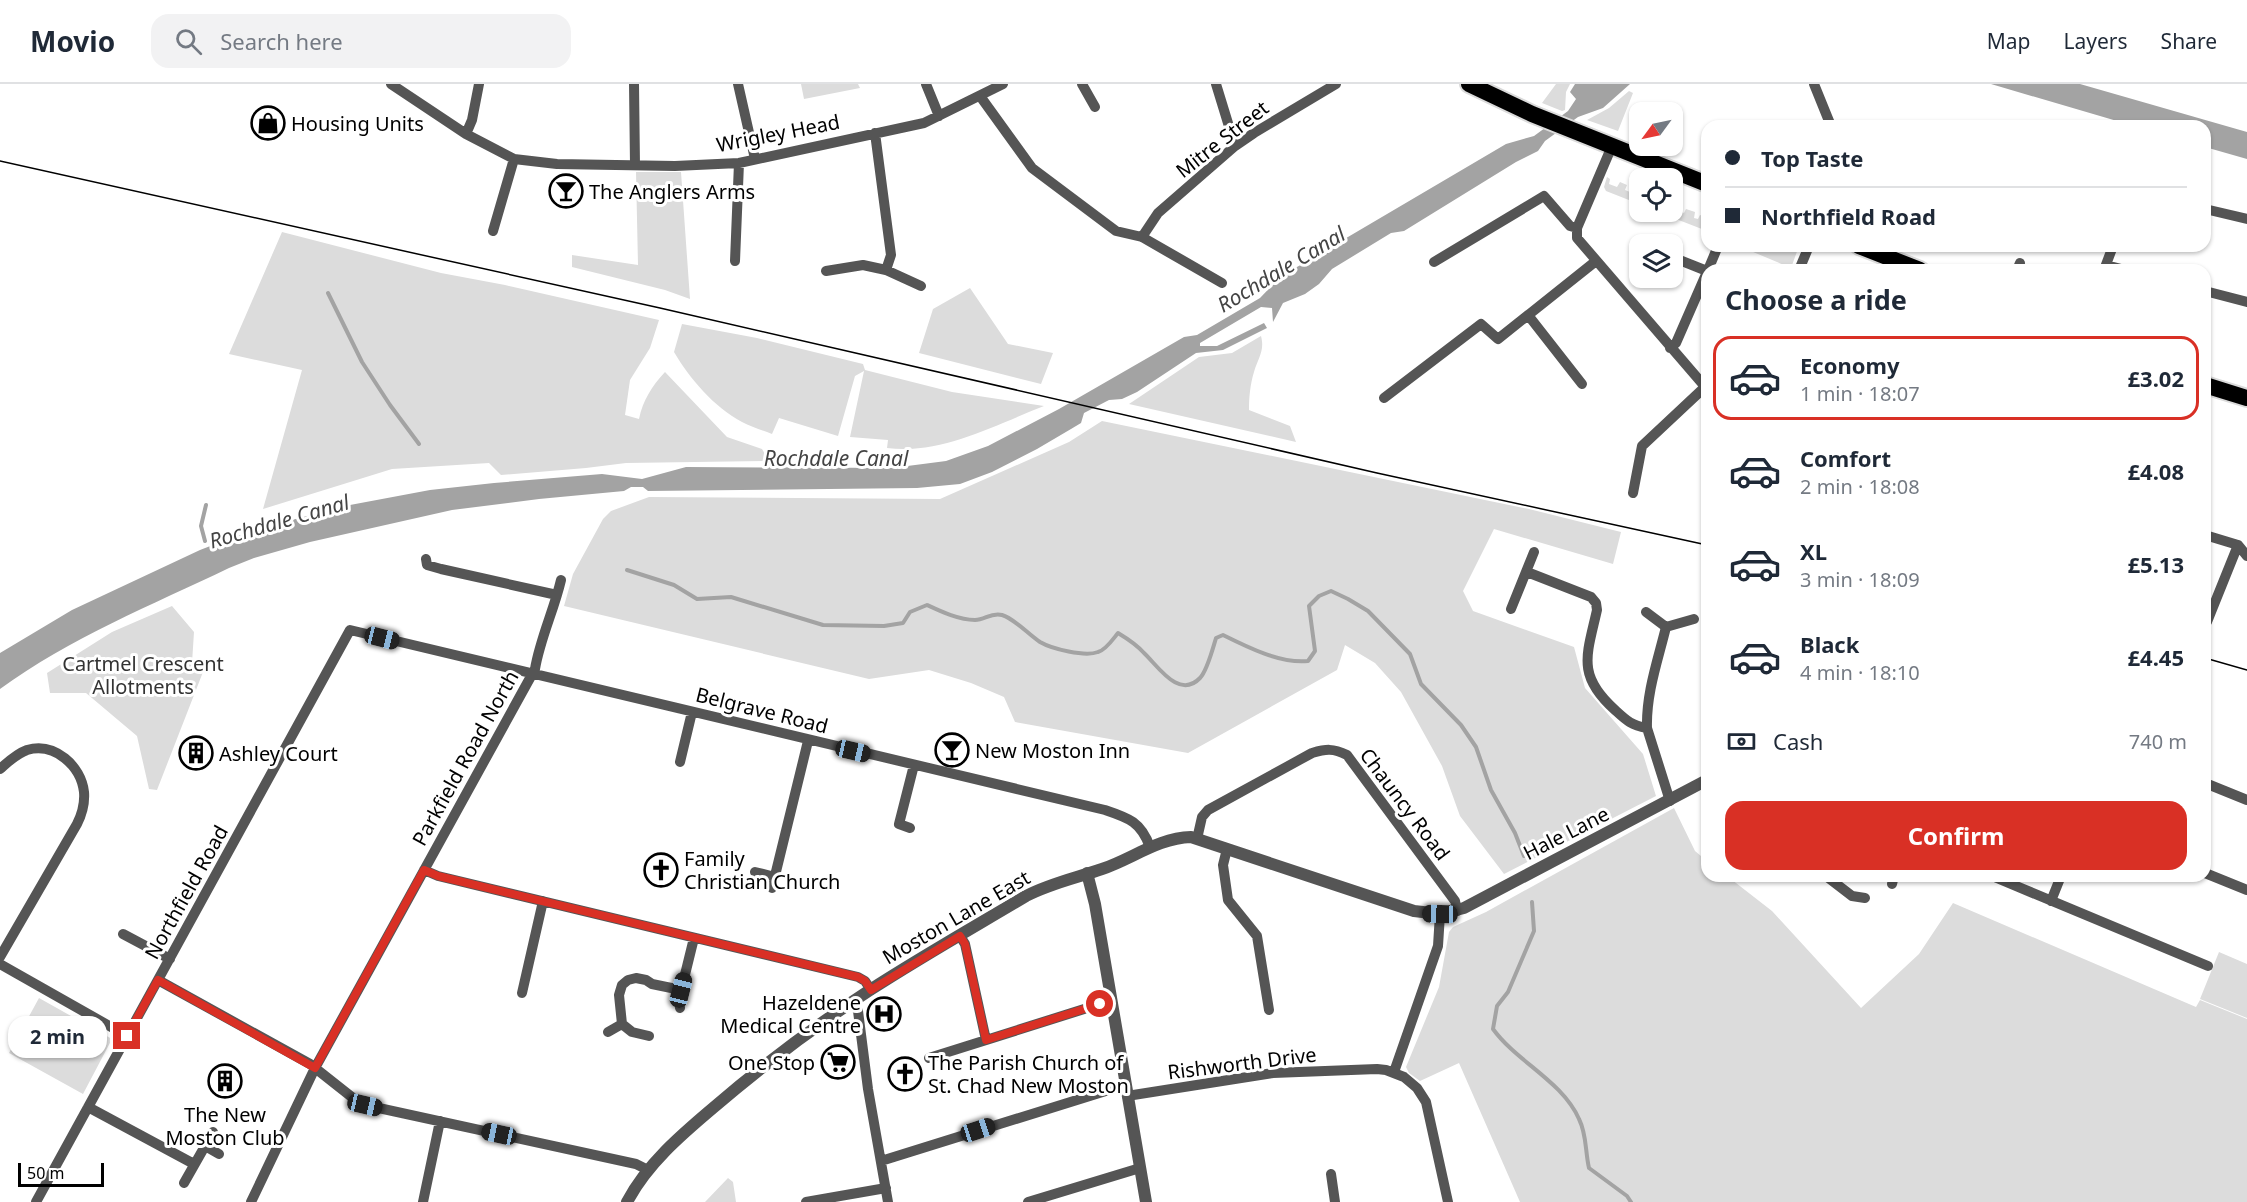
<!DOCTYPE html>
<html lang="en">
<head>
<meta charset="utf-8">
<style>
  :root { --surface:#fff; --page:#f2f2f3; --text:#1f2937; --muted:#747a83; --line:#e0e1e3; --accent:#d93025 }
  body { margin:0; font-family:"Noto Sans",sans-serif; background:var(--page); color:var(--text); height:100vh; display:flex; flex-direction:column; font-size:22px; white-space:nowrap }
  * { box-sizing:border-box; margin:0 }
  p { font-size:20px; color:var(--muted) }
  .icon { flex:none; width:33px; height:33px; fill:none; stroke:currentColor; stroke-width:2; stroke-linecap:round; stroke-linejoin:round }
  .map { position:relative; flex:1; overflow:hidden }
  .panel { position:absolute; left:1701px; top:180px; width:510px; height:618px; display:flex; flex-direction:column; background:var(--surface); border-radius:18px; box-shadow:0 2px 4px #0004 }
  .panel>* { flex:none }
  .guide { position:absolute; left:1701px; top:36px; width:510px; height:132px; border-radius:18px; box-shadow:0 2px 4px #0004; display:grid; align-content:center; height:132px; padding:0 24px; background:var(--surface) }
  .needle { width:39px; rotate:237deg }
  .tools { position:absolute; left:1629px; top:18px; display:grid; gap:12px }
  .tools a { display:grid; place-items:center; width:54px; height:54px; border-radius:12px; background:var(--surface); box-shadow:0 2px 4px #0004; font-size:30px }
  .scale { position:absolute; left:18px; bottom:15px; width:86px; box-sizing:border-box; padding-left:6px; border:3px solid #000; border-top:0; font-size:16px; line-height:21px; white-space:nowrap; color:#000; -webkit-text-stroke:4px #fff; paint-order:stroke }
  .end { position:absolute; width:27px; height:27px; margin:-14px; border:8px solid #d93025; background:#fff; box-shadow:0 0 0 3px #fff }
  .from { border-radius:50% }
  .bubble { position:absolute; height:42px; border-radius:18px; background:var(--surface); box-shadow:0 2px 4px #0004; font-size:20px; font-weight:700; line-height:42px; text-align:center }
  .car { position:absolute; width:18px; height:36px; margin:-18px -9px; border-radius:8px; box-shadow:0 0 4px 2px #0007; background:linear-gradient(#222 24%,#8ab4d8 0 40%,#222 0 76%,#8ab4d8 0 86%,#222 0) }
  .guide b { display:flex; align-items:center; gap:21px; height:57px; font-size:22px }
  .guide b+b { border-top:2px solid var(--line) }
  .guide i { width:15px; height:15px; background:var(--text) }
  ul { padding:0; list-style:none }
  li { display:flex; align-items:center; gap:18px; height:84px; margin:0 12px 9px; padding:0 12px; border:3px solid transparent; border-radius:18px }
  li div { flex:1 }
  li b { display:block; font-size:22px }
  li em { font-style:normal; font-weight:700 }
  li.active { border-color:var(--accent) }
  li>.icon { width:54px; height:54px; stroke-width:1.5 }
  h2 { padding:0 24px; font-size:27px; line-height:72px }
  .pay { display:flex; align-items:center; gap:15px; height:66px; padding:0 24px; font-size:22px }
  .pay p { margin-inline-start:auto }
  .button { display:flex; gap:12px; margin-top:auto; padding:12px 24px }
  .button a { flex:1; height:69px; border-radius:18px; background:var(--accent); color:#fff; font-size:24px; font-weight:700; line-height:69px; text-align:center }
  header { display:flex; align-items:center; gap:36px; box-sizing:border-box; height:84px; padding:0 30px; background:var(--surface); border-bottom:2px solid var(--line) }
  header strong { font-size:28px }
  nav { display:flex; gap:33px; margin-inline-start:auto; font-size:21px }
  .search { width:420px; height:54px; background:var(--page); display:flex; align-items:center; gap:15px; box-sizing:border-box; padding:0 21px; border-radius:18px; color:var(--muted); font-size:22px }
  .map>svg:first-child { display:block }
  .green { fill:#dcdcdc }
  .water { fill:#a3a3a3 }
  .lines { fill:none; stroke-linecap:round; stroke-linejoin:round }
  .stream { stroke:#a3a3a3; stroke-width:4 }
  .trunk-casing { stroke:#dbdbdb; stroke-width:20 }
  .minor { stroke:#555; stroke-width:10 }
  .tertiary { stroke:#555; stroke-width:12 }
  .trunk { stroke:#000; stroke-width:16 }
  .tram { stroke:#000; stroke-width:1.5 }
  .route { stroke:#d93025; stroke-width:8 }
  .labels { text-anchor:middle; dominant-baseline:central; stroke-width:6; stroke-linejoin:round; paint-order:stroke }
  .poi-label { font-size:20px; fill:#000; stroke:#fff; text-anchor:start }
  .street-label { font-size:20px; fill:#000; stroke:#fff }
  .park-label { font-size:20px; fill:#333; stroke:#fff }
  .water-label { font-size:21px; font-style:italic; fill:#444; stroke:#fff }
</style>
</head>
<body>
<header>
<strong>Movio</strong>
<div class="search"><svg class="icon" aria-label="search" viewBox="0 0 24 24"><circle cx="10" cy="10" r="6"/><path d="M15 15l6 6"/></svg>Search here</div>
<nav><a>Map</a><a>Layers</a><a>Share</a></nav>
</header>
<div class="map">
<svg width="2247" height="1118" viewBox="0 0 2247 1118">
  <rect width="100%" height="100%" fill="#fff"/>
  <!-- green -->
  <path class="green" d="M801,0H858L860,4L804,15Z
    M1556,0H1570L1566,8L1565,26L1562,27L1542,19Z
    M1629,7L1633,9L1618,47L1587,36L1609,24Z
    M636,88H681L690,215L665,206L572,183V171L638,181Z
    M1607,93L1610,95L1609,100L1617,103L1620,98L1627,101L1625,106L1635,110L1637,105L1639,106V120L1606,107L1604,103Z
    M1673,119L1681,123L1680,127L1684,129L1686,125L1695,128L1694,134L1698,135L1700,131L1706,133L1704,139L1707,140V147L1658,128H1672Z
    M282,148L441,189L505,201L659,236L650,264L630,296L625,331L639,335C643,316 652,302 665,288L727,353L762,365L769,377L626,379L586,384L501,391L489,379L392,385L263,425L302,286L229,270Z
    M1739,162H1799L1791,184Z
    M970,204L1008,260L1053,269L1041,300L919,269L933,225Z
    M682,240L757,254L863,280L865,286L952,308L1044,322C995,341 941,371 887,364L888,356L850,353L864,287L855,292L838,352L779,334L772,350C762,346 751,343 742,338C714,323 690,295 674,268Z
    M1261,252C1265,267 1258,274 1254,288C1250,301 1249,314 1249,326L1290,342L1296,358L1129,320L1199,273L1232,269Z
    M1102,337L1529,425L1621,448L1613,480L1494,445L1463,507L1473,527L1574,563L1585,604L1643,670L1656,712L1504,790L1460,732L1442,682L1401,608L1375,579L1345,561L1337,586L1188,669L1015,638L1004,613L971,599L929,586L869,595L564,522L573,490L603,435L611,427L649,413L940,415L1069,358Z
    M172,522L194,548L192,579L203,588L157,706L149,705L137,652L86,609H50L47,589L112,548Z
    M1674,724L1695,767L1707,777V792H1727L1772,827L1861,924L1919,870L1953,819L2196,923L2200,916L2247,935V1118H1520L1459,979L1420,997L1409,989L1406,983L1439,903L1449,848L1453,843L1486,828Z
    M2219,868L2247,880V934L2200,915Z
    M39,914L112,955L83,1010L9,969Z
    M728,1094L733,1098L736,1118H705Z"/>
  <!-- water -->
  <path class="water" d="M1575,0H1630L1603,24L1578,33L1545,57L1538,67L1516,78L1404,147L1391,149L1332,185L1319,200L1305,210L1283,219L1273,238L1272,224L1261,223L1200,259V262H1217L1264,239L1267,244L1223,266L1196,269L1137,308L1122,315L1109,316L1084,329L1081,339L1071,345L1037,365L992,388L960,400L917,404L648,407L643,403H631L624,407L539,415L452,426L310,458L254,474L229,484C152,521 70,554 0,605V569L72,526L200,466L231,454L284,438L350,421L430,406L494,399L602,390L642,395L686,383L892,384L946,377L988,362L1059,325L1184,253L1197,251L1260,214L1280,193L1506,60L1534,52L1568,27L1576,15L1570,8Z
    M1991,0H2080L2247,48V75L2205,63V42H2134Z"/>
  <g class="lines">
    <!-- stream -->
    <path class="stream" d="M328,209L362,278L390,321L419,360
      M205,457L201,442L206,421
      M627,486L674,501L697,515L731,513L823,541L884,542L903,539L910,528L927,521C942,528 959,536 975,536C985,536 991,528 1002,531C1015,535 1028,550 1040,558C1052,565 1085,573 1098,568C1106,566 1113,555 1118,549C1128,555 1136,560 1144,569C1158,582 1179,616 1200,594C1207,587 1213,564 1216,554L1223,551C1247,563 1281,580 1308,577L1315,567L1309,522L1319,512L1331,507L1348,515L1368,527L1410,570L1421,600L1461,641L1476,663L1491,706L1515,749L1524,772
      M1532,818L1534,847L1508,908L1497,922L1493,945C1517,978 1562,997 1579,1035C1587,1051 1585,1067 1589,1084L1627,1112L1631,1118"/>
    <defs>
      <path id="trunk" d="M1469,0L1532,30L1707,100
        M1859,162L1920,186
        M2205,301L2247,314"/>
    </defs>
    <!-- trunk casing -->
    <use href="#trunk" class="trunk-casing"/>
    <!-- minor -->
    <path class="minor" d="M391,0L466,50L514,75L557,80L675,82L739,79L924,39L1003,0
      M634,0L635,81
      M738,0L755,75
      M926,0L939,32
      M1082,0L1095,23
      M1216,0L1235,62
      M1814,0L1831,42
      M980,12L1032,84L1116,147L1142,153L1222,199
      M875,49L891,171L886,186
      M466,50L472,36L479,0
      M1612,62L1577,144V154L1707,305
      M2205,125L2247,135
      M493,147L514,75
      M1142,153L1158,129L1235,62L1254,49L1336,0
      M1672,173L1707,187
      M735,177L739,79
      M1434,178L1544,112L1570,142L1577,144
      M2106,181L2125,186
      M1708,186L1718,162
      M1799,186L1809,162
      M2017,186L2020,179
      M2104,186L2113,162
      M826,187L863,181L886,186L921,202
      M2205,207L2247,218
      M1528,231L1582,300
      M1670,264L1676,259L1707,188
      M1384,314L1481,240L1498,255L1596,177
      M1633,409L1642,362L1705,303
      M2205,451L2238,461L2247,472
      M426,475L427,481L441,485L557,511
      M1527,488L1591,513L1596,519L1597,526C1587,571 1576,591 1615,626C1627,637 1631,641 1647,644
      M1511,525L1534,468
      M1646,528L1666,543L1694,535
      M2207,538L2238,461
      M1666,543C1658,576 1646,609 1647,644L1670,717
      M680,678L692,628
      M0,685C8,678 16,670 27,666C55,658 81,682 84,708C85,720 82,730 77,740L0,873
      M2205,699L2247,716
      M910,744L899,740L914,681
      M1197,755L1202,733L1208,726L1312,669C1326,665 1333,664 1347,671L1455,817L1457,827
      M1227,765L1223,781L1228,816L1257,852L1269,926
      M424,786L438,792L858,893L865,897L871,906
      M755,788L775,793
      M2205,789L2247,806
      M1826,792L1852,812L1865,814
      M1992,792L2208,882
      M1892,800L1894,792
      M772,804L808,657
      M2051,817L2061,792
      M123,850L170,875
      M960,852L965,860L986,956
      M0,880L127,952
      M158,896L310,980L353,1014L365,1021L636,1080L648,1086
      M522,909L543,817
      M852,918L858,927L868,1005L888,1118
      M680,924L679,915L694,854
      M608,948L622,940
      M649,952L632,948L622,940L619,911L622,901L628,896L636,894L646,896L652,900L681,906
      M929,974L1100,920L1111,918
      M1394,988L1438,862L1440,830
      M1127,1012L1273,989L1377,985L1386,986L1404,993L1417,1004L1426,1018L1448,1118
      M88,1023L194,1080
      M205,1062L219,1070
      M881,1077L1125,1001
      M1331,1090L1335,1118
      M184,1099L213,1048
      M36,1118L350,546L1105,726C1129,734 1141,738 1150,763
      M251,1118L315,984L535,585C540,555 554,526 561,496
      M423,1118L440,1037
      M806,1118L886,1104
      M1028,1118L1140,1084"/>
    <!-- tertiary -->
    <path class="tertiary" d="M1087,789L1095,820L1146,1118
      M627,1118C647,1080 681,1051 713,1024C763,981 815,942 870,906C921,873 974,843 1026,812C1051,799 1076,794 1102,785C1132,775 1158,754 1191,753L1414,827L1440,830L1464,824L1707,696"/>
    <!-- trunk -->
    <use href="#trunk" class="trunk"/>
    <!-- tram -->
    <path class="tram" d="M0,77L660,224L1377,389L1707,461
      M2205,574L2247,586"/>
  </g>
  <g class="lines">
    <!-- route -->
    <path class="route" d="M127,952L158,896L315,984L424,786L438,792L858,893L865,897L871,906L960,852L965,860L986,956L1100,920"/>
  </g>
  <!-- icons -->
  <defs>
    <symbol id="shop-ring" viewBox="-11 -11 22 22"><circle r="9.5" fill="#fff" stroke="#000" stroke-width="1.5"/><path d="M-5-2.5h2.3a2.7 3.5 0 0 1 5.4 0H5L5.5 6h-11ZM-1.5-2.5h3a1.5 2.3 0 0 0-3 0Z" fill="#000"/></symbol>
    <symbol id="bar-ring" viewBox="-11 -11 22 22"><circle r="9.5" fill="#fff" stroke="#000" stroke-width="1.5"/><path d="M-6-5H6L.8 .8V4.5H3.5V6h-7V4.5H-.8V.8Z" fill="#000"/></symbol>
    <symbol id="building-ring" viewBox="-11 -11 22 22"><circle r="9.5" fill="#fff" stroke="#000" stroke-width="1.5"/><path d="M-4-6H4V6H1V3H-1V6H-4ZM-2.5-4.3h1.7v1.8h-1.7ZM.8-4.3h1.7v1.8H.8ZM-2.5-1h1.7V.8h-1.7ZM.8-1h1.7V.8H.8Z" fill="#000"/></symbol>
    <symbol id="church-ring" viewBox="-11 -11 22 22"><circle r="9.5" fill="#fff" stroke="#000" stroke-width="1.5"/><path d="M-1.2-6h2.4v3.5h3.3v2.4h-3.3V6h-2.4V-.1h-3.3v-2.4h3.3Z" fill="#000"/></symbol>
    <symbol id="hospital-ring" viewBox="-11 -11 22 22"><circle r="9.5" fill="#fff" stroke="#000" stroke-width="1.5"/><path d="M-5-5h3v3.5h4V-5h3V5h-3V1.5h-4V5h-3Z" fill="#000"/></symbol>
    <symbol id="supermarket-ring" viewBox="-11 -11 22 22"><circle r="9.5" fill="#fff" stroke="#000" stroke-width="1.5"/><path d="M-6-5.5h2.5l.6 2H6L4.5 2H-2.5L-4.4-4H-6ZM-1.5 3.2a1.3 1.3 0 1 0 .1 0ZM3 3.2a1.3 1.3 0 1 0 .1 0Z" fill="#000"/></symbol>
  </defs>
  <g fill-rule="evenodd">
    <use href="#shop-ring" x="249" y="20" width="38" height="38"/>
    <use href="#bar-ring" x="547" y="88" width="38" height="38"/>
    <use href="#bar-ring" x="933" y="647" width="38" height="38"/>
    <use href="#building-ring" x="177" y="650" width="38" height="38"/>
    <use href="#church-ring" x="642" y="767" width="38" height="38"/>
    <use href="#hospital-ring" x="865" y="911" width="38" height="38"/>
    <use href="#supermarket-ring" x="819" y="959" width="38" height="38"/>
    <use href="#church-ring" x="886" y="971" width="38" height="38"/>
    <use href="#building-ring" x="206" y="978" width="38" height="38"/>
  </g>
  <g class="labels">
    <!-- poi labels -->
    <g class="poi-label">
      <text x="291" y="39">Housing Units</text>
      <text x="589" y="107">The Anglers Arms</text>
      <text x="975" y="666">New Moston Inn</text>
      <text x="219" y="669">Ashley Court</text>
      <text x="684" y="774">Family<tspan x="684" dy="23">Christian Church</tspan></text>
      <text x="861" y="918" text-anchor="end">Hazeldene<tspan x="861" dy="23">Medical Centre</tspan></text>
      <text x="815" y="978" text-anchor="end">One Stop</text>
      <text x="928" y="978">The Parish Church of<tspan x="928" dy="23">St. Chad New Moston</tspan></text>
      <text x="225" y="1030" text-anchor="middle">The New<tspan x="225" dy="23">Moston Club</tspan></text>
    </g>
    <!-- street labels -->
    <g class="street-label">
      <text transform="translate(778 49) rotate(-11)">Wrigley Head</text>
      <text transform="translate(1222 55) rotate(-38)">Mitre Street</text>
      <text transform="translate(762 626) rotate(14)">Belgrave Road</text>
      <text transform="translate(465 674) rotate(-61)">Parkfield Road North</text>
      <text transform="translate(1405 720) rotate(53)">Chauncy Road</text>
      <text transform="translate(1566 749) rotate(-27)">Hale Lane</text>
      <text transform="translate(186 808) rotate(-61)">Northfield Road</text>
      <text transform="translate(956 833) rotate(-30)">Moston Lane East</text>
      <text transform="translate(1242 979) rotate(-7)">Rishworth Drive</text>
    </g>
    <!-- park labels -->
    <g class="park-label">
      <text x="143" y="579">Cartmel Crescent<tspan x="143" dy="23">Allotments</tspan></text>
    </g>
    <!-- water labels -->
    <g class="water-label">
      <text transform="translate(1281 185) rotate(-31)">Rochdale Canal</text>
      <text x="836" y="374">Rochdale Canal</text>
      <text transform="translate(279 437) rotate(-16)">Rochdale Canal</text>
    </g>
  </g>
</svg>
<div class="tools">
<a><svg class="needle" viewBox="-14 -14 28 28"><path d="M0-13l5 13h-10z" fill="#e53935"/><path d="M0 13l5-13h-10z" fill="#747a83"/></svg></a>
<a><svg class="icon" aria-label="locate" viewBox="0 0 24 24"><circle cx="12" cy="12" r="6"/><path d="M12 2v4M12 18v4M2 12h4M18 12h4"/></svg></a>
<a><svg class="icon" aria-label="layers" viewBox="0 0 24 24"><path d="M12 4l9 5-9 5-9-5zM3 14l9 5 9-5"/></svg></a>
</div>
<div class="scale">50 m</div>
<i class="end from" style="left:1100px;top:920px"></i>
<i class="end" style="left:127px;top:952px"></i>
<div class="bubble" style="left:8px;top:932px;width:99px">2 min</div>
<i class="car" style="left:382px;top:554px;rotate:104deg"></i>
<i class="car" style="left:853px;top:667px;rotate:103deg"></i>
<i class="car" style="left:1440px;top:830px;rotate:271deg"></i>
<i class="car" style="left:681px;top:906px;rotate:14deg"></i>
<i class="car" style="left:365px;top:1021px;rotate:103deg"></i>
<i class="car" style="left:978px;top:1046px;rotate:72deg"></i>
<i class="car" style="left:499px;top:1050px;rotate:282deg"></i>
<div class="guide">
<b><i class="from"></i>Top Taste</b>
<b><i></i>Northfield Road</b>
</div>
<section class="panel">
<h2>Choose a ride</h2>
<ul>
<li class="active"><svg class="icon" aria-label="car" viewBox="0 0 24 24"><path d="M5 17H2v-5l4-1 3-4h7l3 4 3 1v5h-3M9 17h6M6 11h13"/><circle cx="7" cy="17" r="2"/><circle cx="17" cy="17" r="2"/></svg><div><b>Economy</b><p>1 min · 18:07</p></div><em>£3.02</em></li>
<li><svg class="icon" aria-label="car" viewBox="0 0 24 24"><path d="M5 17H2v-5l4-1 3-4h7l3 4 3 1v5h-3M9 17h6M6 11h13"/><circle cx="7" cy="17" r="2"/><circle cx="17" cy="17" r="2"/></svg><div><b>Comfort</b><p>2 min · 18:08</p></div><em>£4.08</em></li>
<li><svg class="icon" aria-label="car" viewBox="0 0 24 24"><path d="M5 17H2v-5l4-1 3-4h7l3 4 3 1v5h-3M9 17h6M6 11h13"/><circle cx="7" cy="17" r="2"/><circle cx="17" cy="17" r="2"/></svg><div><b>XL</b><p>3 min · 18:09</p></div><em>£5.13</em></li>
<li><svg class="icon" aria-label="car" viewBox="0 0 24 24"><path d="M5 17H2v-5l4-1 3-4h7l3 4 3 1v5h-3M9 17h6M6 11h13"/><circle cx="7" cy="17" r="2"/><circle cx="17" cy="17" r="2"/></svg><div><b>Black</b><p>4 min · 18:10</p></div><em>£4.45</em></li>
</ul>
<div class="pay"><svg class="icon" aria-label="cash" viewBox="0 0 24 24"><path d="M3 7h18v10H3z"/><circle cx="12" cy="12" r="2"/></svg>Cash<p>740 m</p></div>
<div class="button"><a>Confirm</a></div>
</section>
</div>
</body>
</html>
